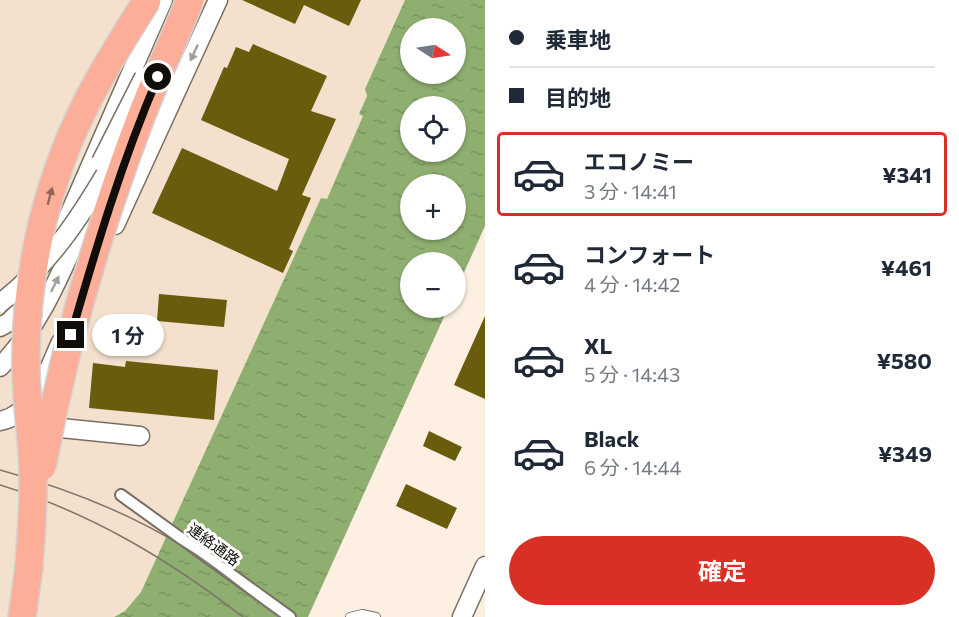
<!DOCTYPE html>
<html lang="ja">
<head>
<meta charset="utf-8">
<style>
  :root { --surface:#fff; --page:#f6f6f7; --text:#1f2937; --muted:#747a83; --line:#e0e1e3; --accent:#d93025 }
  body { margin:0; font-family:Commissioner,"Noto Sans JP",sans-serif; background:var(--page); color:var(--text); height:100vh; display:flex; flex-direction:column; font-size:22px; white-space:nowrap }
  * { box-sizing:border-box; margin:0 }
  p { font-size:20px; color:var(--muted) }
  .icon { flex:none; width:33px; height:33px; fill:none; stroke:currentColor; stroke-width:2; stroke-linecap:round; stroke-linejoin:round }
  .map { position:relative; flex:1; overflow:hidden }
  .panel { display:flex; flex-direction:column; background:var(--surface); width:474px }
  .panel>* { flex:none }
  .guide { display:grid; align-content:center; height:132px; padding:0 24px; background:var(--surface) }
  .needle { width:39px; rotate:102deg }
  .controls { position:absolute; left:400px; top:18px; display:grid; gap:12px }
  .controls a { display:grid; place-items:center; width:66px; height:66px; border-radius:50%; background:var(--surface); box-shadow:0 2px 4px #0004; font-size:30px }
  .end { position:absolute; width:27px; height:27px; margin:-14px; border:8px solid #110d08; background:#fff; box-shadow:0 0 0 3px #fff }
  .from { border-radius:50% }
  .bubble { position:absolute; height:42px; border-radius:21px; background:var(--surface); box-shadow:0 2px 4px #0004; font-size:20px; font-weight:700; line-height:42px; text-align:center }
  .guide b { display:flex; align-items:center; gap:21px; height:57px; font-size:22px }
  .guide b+b { border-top:2px solid var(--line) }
  .guide i { width:15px; height:15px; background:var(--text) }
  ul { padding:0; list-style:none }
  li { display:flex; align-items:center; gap:18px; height:84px; margin:0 12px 9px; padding:0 12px; border:3px solid transparent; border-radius:6px }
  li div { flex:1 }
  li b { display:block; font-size:22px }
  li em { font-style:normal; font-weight:700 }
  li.on { border-color:var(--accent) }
  li>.icon { width:54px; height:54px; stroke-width:1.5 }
  .cta { display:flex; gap:12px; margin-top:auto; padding:12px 24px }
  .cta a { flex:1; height:69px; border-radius:36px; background:var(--accent); color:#fff; font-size:24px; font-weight:700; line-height:69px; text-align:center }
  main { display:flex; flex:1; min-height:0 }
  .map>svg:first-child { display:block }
  .built { fill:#f3e1ce }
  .water { fill:url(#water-ripples); fill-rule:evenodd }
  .building { fill:#695c0c }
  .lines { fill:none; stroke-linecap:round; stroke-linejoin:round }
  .service-casing { stroke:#796e62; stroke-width:10 }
  .pedestrian-casing { stroke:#796e62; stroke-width:14 }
  .tertiary-casing { stroke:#796e62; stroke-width:21 }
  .motorway-casing { stroke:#d4d3d3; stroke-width:30 }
  .service { stroke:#fff; stroke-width:8 }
  .pedestrian { stroke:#fff; stroke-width:10 }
  .tertiary { stroke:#fff; stroke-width:18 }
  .motorway { stroke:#fcae99; stroke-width:27 }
  .tram { stroke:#7d756c; stroke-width:1.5 }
  .tertiary-bridge-casing { stroke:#796e62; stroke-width:21; stroke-linecap:butt }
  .motorway-bridge-casing { stroke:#d4d3d3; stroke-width:30; stroke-linecap:butt }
  .tertiary-bridge { stroke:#fff; stroke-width:18 }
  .motorway-bridge { stroke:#fcae99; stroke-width:27 }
  .oneway { fill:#a09e9c }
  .oneway2 { fill:#926658 }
  .route { stroke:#110d08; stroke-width:8 }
  .labels { text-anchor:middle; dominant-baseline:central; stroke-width:6; stroke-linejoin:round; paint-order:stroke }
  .street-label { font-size:15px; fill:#110d08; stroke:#fff }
</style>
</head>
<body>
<main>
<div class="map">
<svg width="485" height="617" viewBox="0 0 485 617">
  <defs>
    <pattern id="water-ripples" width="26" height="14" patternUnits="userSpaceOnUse" patternTransform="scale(1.5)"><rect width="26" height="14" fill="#8faf70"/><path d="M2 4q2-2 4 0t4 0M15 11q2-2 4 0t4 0" fill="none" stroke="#7a9560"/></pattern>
  </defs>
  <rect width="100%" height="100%" fill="#fdefe2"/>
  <!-- built -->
  <path class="built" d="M0,0H405L365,89L367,96L359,113L363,116L327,200L321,198L141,592L125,611L114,617H0Z"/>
  <!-- water -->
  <path class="water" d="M405,0H485V226L456,290V262H411V308H448L308,617H114L125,611L141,592L321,198L327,199L363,116L359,114L367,96L365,89ZM411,28H456V74H411ZM411,106H456V152H411ZM411,184H456V230H411Z"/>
  <!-- building -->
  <path class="building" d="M242,0H361L349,26L304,5L295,24Z
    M253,44L327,76L311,111L336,119L302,195L311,198L289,249L293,251L283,273L152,213L182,148L277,191L289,159L201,120L224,67L227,68L236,47L249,52Z
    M159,294L227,300L224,327L157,321Z
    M485,316V399L454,385Z
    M126,361L218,370L214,420L89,408L93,363L125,367Z
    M429,431L462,447L455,461L423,446Z
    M406,484L457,508L447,529L396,506Z"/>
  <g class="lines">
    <defs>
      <path id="service" d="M350,617L362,614L376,617"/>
      <path id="pedestrian" d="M121,495L290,617"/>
      <path id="tertiary" d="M115,225L218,0
        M59,238L163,0
        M0,327L9,322L30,301
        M0,367C43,323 64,265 89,210
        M0,421C35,414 48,370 61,342
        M41,426L140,436
        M462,617L485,566"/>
      <path id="motorway" d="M22,617L29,567"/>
    </defs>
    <!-- service casing -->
    <use href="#service" class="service-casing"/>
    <!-- pedestrian casing -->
    <use href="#pedestrian" class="pedestrian-casing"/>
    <!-- tertiary casing -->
    <use href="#tertiary" class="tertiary-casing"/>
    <!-- motorway casing -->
    <use href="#motorway" class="motorway-casing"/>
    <!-- service -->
    <use href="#service" class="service"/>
    <!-- pedestrian -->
    <use href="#pedestrian" class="pedestrian"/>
    <!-- tertiary -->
    <use href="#tertiary" class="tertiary"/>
    <!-- motorway -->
    <use href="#motorway" class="motorway"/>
    <!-- tram -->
    <path class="tram" d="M0,470C65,488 129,512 187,549C219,569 248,595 280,617
      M0,485C91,513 168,559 243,617"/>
    <defs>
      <path id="tertiary-bridge" d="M101,162L144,77
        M0,303C52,264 87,207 119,151"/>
      <path id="motorway-bridge" d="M42,467C64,348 98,230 141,117C156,78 174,39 190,0
        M29,567C31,535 34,503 33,471C32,433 25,396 26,358C26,275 45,189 81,114C100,74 124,37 147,0"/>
    </defs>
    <!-- tertiary-bridge casing -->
    <use href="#tertiary-bridge" class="tertiary-bridge-casing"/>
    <!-- motorway-bridge casing -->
    <use href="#motorway-bridge" class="motorway-bridge-casing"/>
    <!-- tertiary-bridge -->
    <use href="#tertiary-bridge" class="tertiary-bridge"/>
    <!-- motorway-bridge -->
    <use href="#motorway-bridge" class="motorway-bridge"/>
  </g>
  <!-- one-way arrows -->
  <defs><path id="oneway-solid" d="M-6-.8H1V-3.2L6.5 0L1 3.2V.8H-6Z" transform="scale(1.5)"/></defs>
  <g class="oneway">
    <use href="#oneway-solid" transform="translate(194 53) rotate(115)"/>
    <use href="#oneway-solid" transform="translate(55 284) rotate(-64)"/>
  </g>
  <use class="oneway2" href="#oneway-solid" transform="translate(50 196) rotate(-75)"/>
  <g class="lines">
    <!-- route -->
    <path class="route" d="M71,335C96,248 122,161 158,77"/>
  </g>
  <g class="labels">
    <!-- street labels -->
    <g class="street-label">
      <text transform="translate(214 544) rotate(36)">連絡通路</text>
    </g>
  </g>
</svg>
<div class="controls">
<a><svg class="needle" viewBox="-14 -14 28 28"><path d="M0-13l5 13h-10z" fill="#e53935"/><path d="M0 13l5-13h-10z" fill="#747a83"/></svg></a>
<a><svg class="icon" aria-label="locate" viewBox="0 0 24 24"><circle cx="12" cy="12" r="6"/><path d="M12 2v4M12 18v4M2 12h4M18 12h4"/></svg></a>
<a>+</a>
<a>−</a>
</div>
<i class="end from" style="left:158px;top:77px"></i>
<i class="end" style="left:71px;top:335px"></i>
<div class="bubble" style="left:92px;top:314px;width:72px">1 分</div>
</div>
<section class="panel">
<div class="guide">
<b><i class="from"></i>乗車地</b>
<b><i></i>目的地</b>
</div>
<ul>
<li class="on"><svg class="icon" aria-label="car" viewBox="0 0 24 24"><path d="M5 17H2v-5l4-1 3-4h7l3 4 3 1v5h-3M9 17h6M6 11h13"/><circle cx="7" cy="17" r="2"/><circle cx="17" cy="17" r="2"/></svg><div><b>エコノミー</b><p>3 分 · 14:41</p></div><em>¥341</em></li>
<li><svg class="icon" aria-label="car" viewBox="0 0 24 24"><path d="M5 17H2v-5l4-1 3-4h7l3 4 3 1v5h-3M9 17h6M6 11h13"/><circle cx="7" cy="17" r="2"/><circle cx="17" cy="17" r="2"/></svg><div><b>コンフォート</b><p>4 分 · 14:42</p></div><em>¥461</em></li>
<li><svg class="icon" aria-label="car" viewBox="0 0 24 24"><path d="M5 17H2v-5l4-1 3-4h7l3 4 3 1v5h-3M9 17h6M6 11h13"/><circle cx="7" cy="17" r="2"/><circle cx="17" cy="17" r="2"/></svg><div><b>XL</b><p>5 分 · 14:43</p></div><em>¥580</em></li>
<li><svg class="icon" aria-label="car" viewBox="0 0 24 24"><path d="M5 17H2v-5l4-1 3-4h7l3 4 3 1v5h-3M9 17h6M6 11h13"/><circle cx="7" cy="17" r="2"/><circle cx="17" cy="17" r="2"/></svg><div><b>Black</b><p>6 分 · 14:44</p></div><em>¥349</em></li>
</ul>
<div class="cta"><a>確定</a></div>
</section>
</main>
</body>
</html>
